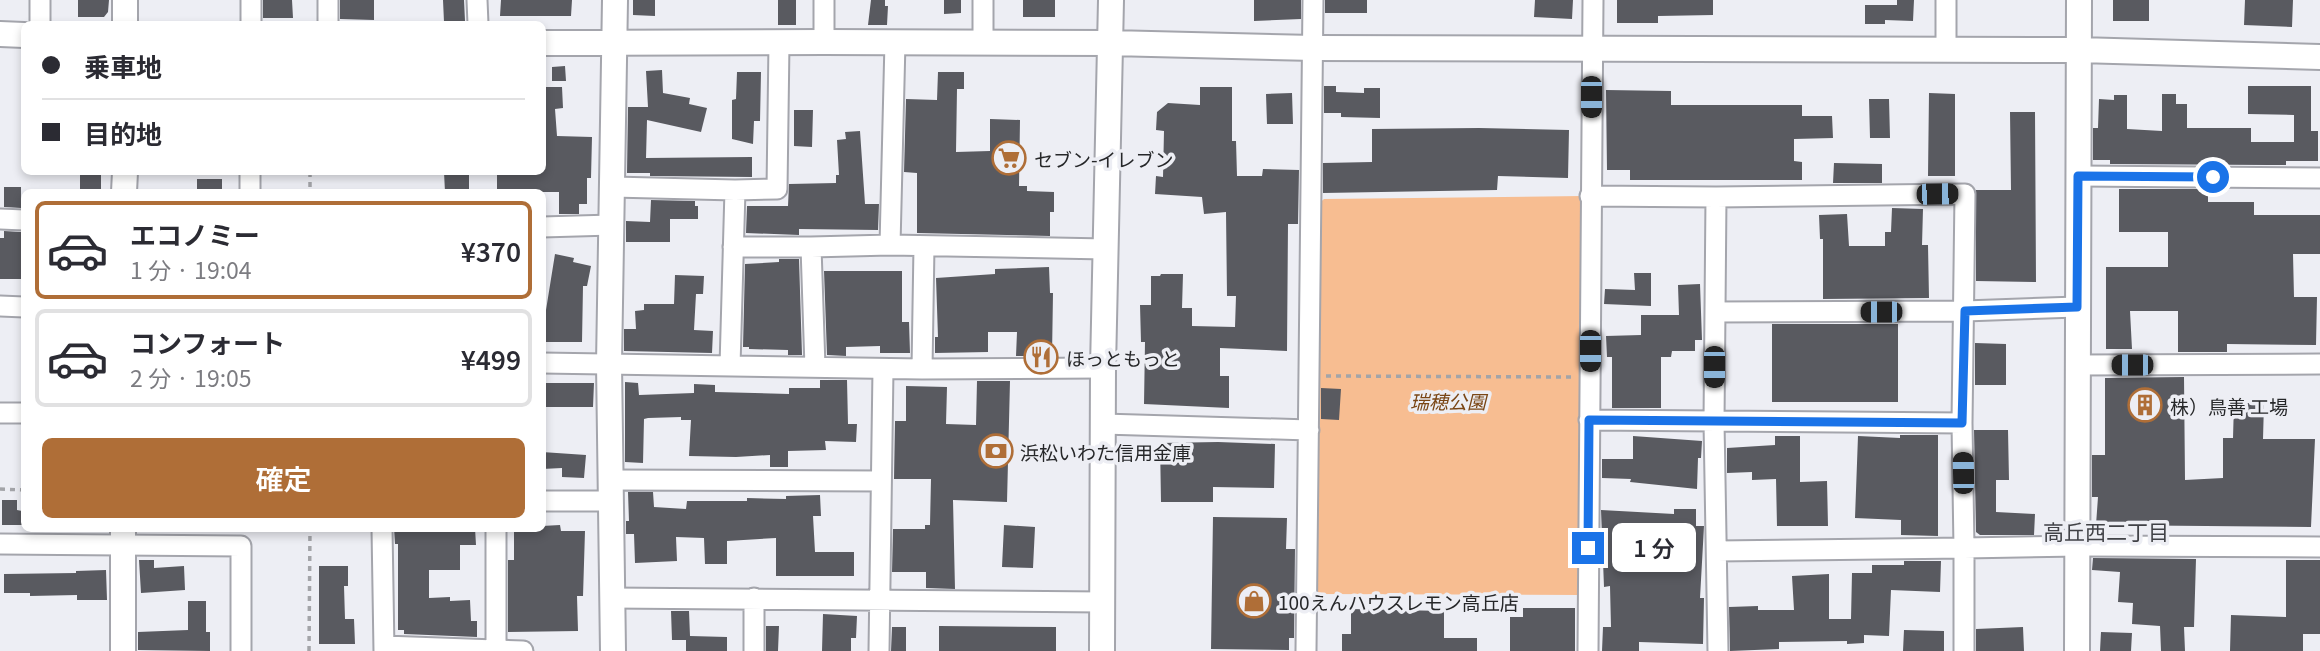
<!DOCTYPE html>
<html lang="ja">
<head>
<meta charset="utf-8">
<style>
  :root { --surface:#fff; --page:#f2f2f3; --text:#2b2b33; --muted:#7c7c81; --line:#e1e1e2; --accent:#af6e37 }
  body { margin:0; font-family:Georgia,"Noto Sans JP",serif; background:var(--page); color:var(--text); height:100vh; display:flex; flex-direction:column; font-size:26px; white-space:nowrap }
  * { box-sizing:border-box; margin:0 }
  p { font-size:23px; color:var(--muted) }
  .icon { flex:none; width:38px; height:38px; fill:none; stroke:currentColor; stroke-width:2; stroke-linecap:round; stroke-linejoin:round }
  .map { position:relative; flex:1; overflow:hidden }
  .sheet { position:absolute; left:21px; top:189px; width:525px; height:343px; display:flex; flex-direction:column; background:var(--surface); border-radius:10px; box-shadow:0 4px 10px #0003 }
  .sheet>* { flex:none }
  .guide { position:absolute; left:21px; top:21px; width:525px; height:154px; border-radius:10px; box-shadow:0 4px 10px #0003; display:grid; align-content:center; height:154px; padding:0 21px; background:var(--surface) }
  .end { position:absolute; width:32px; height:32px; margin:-16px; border:9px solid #1a73e8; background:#fff; box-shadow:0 0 0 4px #fff }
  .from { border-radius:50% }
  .bubble { position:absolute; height:49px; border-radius:10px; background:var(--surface); box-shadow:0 4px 10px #0003; font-size:23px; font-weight:600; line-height:49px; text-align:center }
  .car { position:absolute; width:21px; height:42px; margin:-21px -10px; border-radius:9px; box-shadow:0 0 5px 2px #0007; background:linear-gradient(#222 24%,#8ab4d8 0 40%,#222 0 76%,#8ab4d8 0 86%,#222 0) }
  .guide b { display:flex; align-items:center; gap:24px; height:66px; font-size:26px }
  .guide b+b { border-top:2px solid var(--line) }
  .guide i { width:18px; height:18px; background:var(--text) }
  ul { padding:12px 0 0; list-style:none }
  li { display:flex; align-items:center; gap:21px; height:98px; margin:0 14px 10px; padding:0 7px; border:4px solid var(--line); border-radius:10px }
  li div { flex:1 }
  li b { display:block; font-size:26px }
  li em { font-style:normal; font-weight:600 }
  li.selected { border-color:var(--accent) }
  li>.icon { width:63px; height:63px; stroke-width:1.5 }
  .button { display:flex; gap:14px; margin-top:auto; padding:14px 21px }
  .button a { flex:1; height:80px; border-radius:10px; background:var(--accent); color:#fff; font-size:28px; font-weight:600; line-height:80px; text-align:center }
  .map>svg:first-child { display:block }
  .green { fill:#f7bd91 }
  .building { fill:#595a60; fill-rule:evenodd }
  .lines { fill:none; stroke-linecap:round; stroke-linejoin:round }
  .minor-casing { stroke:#a4a5ac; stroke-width:23 }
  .tertiary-casing { stroke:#a4a5ac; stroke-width:28 }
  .path { stroke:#a3a4a8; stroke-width:3.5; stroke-dasharray:5 5; stroke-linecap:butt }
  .minor { stroke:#fff; stroke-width:19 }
  .tertiary { stroke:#fff; stroke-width:24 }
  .route { stroke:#1a73e8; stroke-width:9 }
  .labels { text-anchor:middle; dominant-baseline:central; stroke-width:7; stroke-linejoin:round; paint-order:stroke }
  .poi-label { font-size:19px; fill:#262729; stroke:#edeef4; text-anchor:start }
  .park-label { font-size:19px; font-style:italic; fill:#7a4615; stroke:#edeef4 }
  .neighbourhood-label { font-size:21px; fill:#414247; stroke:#edeef4 }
</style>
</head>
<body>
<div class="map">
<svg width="2320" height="651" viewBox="0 0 2320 651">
  <rect width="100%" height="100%" fill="#edeef4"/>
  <!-- green -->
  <path class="green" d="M1582,196L1580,595L1313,594L1316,206L1324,199Z"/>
  <!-- building -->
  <path class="building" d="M78,0H109L108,12L104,17H78Z
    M263,0H292L293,18H263Z
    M340,0H374V20L340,19Z
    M443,0H464L465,21L444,22Z
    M501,0H572L571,16H500Z
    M633,0H655V16L633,15Z
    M778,0H796V25H778Z
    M871,0H885V6H888L887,25H868Z
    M944,0H961V13L944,14Z
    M1023,0H1055V17H1023Z
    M1254,0H1301V19L1254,21Z
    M1325,0H1367V13H1325Z
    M1535,0H1573L1572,19L1534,17Z
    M1617,0H1713V15L1658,16V23H1617Z
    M1897,0H1914L1913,21L1885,20V24H1865V5H1897Z
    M2113,0H2149V21H2113Z
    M2245,0H2293L2292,27L2244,25Z
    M565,66L566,81H552V67Z
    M662,70L663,93L690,98L689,104L707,108L701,132L647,120L646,158L752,157V177L650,176V173H627L628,107H648L646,71Z
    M737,72H761L760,121H754L753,144L732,139V100L736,99Z
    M938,72H964V89H957L956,152L990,151V119L1020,120L1019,186H1027V191L1054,192V212H1050V236L917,233V173L904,172L906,99L937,100Z
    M1324,86H1336V92L1364,93V88H1380V118L1341,117V113H1324Z
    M2248,86H2311V131H2318V161H2286V165H2267L2110,164V160H2093V128H2098L2099,99L2114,100V95H2127V129L2162,131V94H2176V104H2187V128H2251V142H2294V115L2248,114Z
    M542,87H562L563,108L555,109L557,136L592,137L591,178H587V204H579V214H559V192H497V172H542Z
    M1200,87H1232V141H1236L1237,176H1262L1263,169L1299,170L1298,224H1288L1287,351L1220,348V376H1229V408L1144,404L1145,342H1141L1140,305H1151V276H1160L1161,274H1183L1182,308H1192V326L1235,327L1236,296H1227L1226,212L1204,214L1202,197L1155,194L1156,176L1163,177L1164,131L1156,130L1157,112L1168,103L1200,105Z
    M1606,90L1671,91V105H1802V116H1832L1833,138L1794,139V161L1802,162V180H1630V170H1607Z
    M1292,93L1293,124H1267L1266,94Z
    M1929,93L1955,94V176H1928Z
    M1869,99H1889L1890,138H1870Z
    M794,110H813L812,147L794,146Z
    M2010,112H2035L2036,282L1976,281V190H2011Z
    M1479,128L1569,130L1568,178L1498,176L1497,190L1323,193V163L1372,162V129Z
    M860,131L865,204H879L878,230L799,229V235L746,233L747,206H788L789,184L836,183V175H839L837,140L846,139L845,132Z
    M1834,163L1882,164V183H1833Z
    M80,172H101V192H80Z
    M444,172H469V192H445Z
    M197,179H222V192H197Z
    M4,187H21V208L4,207Z
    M2119,189H2208V202H2254V215H2320V254H2293L2294,297H2317L2316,345L2227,344V352H2178V311H2130L2132,349H2106V267H2168V232H2119Z
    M651,200L695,201V206H698V219H670V242H626V221L650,222Z
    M1892,208L1923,209L1922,245H1928L1929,298L1823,299V239H1820L1819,215L1847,214L1849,246H1885V232H1891Z
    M4,231L21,232V238H24V279H0V238H4Z
    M555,254L574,258L573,262L591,266L587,286H583L582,342H542V310H546Z
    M779,259H799L802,355H788V350L749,349V347H743L745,264L779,262Z
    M1049,267L1050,293H1053L1052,356H1016L1017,332H988V352L935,353V337H938L936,278L995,274V269Z
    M824,271H902V322H909L910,353H880V346L846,347V356L827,355Z
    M1634,273H1651V306L1604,304L1605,289L1635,290Z
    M675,275L704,276L703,294H696L694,330L713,331L712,353L624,351V329H636L635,311L644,310V304H674Z
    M1700,284L1702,340H1695V351H1672L1671,357H1661V408H1612V357H1607L1606,336L1641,335V315H1679L1678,285Z
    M1772,324H1898V402H1772Z
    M1975,343L2006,344V385H1975Z
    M2184,377L2185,480L2223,478V438H2233L2234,403H2264L2263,439H2315L2311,527L2096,525L2098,497H2092V455H2105V378Z
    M820,380H847L848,424H857L856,442L825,441L826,450L788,451V467H770V455L736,457L689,456L691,420H681V417L648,418L644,419L643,463L625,462V382L638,383L639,395L694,393V384L715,385V392L789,394V388H820Z
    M977,381H1010L1007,502L953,500L955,589L926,588V572H892L893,529H925V525H930L931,479H894L895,421H906V386L947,387L946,424L976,425Z
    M542,383H594L593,407H542Z
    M1321,388L1341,389L1339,420L1321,419Z
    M1974,430H2008L2009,480H1996V512L2035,514L2034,535H1980L1976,532Z
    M1900,435H1938V536L1901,535V520L1855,518L1858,436L1900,438Z
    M1633,436L1702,441L1701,458H1698L1697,489L1630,482L1631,479L1602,478V459H1633Z
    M1775,436H1800V482L1827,481L1828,526H1777L1776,479L1752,480V472L1727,473V448L1775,445Z
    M1218,442L1275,444L1274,488L1213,487V502H1161L1160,443Z
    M542,452L586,455L584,478L562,477V468L542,469Z
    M628,492H653L654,507L686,509L687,501H747V498L786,499V496L820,495L821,516H813L815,552H854V576H776V538L727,541V564H705L704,538L676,537L677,561L635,563L634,534H626V521H629Z
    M2,500H17V510L22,511V525H2Z
    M1674,509H1696V526H1704L1700,598H1704L1703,644L1639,642V651H1602L1603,627H1611L1610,586L1604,587L1601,510L1674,514ZM1635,535L1671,537L1670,565L1637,568Z
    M1213,517L1287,518L1286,549H1295L1294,638H1289V650L1211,649Z
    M560,525L561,531H585L583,596H577L578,631L508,632V560H514V528H542V526Z
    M1004,525L1035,527L1033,568L1002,567Z
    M394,528H475L476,545H460V570H429V598L450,597V601L470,600L471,621H477V637L404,634V630H398V544H395Z
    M2093,558L2196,559L2194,627H2184L2185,651H2161L2160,626L2132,624L2133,603L2118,602L2120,572L2092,570Z
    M139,560H154V568L184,566L185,590L141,593Z
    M2286,560H2320V634H2303V651H2230L2231,615L2286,617Z
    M1904,561H1941L1940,592L1891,590L1889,636L1864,635V643L1847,644V641L1779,642V649L1730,651L1729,607L1758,606V610H1794L1792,576L1829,574V619H1851L1852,573H1872V565H1904Z
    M319,566H348V586H344L345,619H354L355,644H319Z
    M106,570L107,600H77V595L30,596V593H4V574L76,573V571Z
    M188,601H206V632H210V651L138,650V632L188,630Z
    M1523,608H1575V651H1510V617H1523Z
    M1351,609L1444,611V638H1477V651H1342V634H1351Z
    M671,611H689L690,636L727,637V651H686V640H672Z
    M823,614L857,616L856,638H851V651H822Z
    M766,626H779L778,651H766Z
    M939,626L1056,627V651H939Z
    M892,627H906V651H891Z
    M2023,627L2024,651H1976V629Z
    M1904,630L1944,631V651H1903Z
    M2101,632L2132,633L2131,651H2100Z"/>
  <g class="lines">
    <defs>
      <path id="minor" d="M251,0V24
        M477,0L478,24
        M1946,0V51
        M40,24V0
        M328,24V0
        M824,42V0
        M983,44V0
        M2079,176L2320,178
        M613,187L735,190
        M250,192V172
        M1590,196L1716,197
        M0,219L24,220
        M542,227L612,225
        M890,245L1106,249
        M733,247H811
        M0,306L24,307
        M1715,312L1965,311L2077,307
        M542,363L922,369L1103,368
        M2078,365L2320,364
        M730,366L735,190L777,189L779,43
        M815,367L811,247L890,245L895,42
        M922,369L924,246
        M0,413H24
        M1589,420L1962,423
        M1103,424L1309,430
        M611,480L881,481
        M542,501H611
        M382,528L384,651
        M0,544L241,546V651
        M1717,551L1964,548V651
        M611,598L1102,602
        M754,598V651
        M384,646L523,651
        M496,651V528
        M879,651L883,369
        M1306,651L1313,0
        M1588,651L1593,0
        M1718,651L1714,422L1716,197L1965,194L1962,423L1964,548L2079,546L2320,547"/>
      <path id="tertiary" d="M125,0V24
        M0,34L24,35
        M542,43L824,42L1111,43L1314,48L2079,50L2320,57
        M124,192L125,172
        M123,651V528
        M613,651L609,364L615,0
        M1102,651L1103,368L1111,0
        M2077,651L2079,0"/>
    </defs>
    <!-- minor casing -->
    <use href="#minor" class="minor-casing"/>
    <!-- tertiary casing -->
    <use href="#tertiary" class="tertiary-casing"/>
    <!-- path -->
    <path class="path" d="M310,172V192
      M1326,376L1574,377
      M0,489L24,490
      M309,651L310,528"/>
    <!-- minor -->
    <use href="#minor" class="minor"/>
    <!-- tertiary -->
    <use href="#tertiary" class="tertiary"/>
  </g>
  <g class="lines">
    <!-- route -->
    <path class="route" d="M1588,548L1589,420L1962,423L1965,311L2077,307L2078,176L2213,177"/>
  </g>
  <!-- icons -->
  <defs>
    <symbol id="supermarket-ring" viewBox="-11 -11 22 22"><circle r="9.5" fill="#edeef4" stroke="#af6e37" stroke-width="1.5"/><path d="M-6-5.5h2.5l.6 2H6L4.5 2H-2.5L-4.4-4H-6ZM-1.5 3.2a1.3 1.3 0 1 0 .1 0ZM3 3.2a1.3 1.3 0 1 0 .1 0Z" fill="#af6e37"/></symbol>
    <symbol id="restaurant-ring" viewBox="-11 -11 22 22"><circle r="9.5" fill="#edeef4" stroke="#af6e37" stroke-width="1.5"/><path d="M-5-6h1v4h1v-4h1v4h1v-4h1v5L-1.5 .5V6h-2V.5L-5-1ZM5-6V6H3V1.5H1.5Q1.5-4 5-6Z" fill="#af6e37"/></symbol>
    <symbol id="building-ring" viewBox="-11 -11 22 22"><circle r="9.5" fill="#edeef4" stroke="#af6e37" stroke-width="1.5"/><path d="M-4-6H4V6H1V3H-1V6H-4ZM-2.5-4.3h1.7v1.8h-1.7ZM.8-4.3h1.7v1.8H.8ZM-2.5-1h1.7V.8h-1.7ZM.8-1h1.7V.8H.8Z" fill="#af6e37"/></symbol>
    <symbol id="bank-ring" viewBox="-11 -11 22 22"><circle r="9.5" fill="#edeef4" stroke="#af6e37" stroke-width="1.5"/><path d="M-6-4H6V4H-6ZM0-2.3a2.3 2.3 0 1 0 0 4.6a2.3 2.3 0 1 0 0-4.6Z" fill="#af6e37"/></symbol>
    <symbol id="shop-ring" viewBox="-11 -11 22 22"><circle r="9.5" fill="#edeef4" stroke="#af6e37" stroke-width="1.5"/><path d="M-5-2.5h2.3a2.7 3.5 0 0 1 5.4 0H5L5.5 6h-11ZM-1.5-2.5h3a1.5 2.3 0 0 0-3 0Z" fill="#af6e37"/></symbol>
  </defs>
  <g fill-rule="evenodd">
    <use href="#supermarket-ring" x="990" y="139" width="38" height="38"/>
    <use href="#restaurant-ring" x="1022" y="338" width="38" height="38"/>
    <use href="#building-ring" x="2126" y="386" width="38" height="38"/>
    <use href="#bank-ring" x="977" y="432" width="38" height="38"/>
    <use href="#shop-ring" x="1235" y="582" width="38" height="38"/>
  </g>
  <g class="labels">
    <!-- poi labels -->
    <g class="poi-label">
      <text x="1034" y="158">セブン-イレブン</text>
      <text x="1066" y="357">ほっともっと</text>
      <text x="2170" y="405">株）鳥善 工場</text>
      <text x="1020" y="451">浜松いわた信用金庫</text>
      <text x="1278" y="601">100えんハウスレモン高丘店</text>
    </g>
    <!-- park labels -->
    <g class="park-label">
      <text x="1448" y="400">瑞穂公園</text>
    </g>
    <!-- neighbourhood labels -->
    <g class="neighbourhood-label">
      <text x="2106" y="531">高丘西二丁目</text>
    </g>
  </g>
</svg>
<i class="end from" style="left:2213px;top:177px"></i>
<i class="end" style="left:1588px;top:548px"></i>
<div class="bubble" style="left:1612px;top:523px;width:84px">1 分</div>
<i class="car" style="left:1591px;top:97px;rotate:180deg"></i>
<i class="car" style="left:1937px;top:194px;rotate:89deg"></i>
<i class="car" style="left:1881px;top:312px;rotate:270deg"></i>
<i class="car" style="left:1590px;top:351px;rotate:180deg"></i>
<i class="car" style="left:2132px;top:365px;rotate:270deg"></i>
<i class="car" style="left:1714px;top:367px;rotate:180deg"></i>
<i class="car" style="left:1963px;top:473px;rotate:359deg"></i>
<div class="guide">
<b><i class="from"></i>乗車地</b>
<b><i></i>目的地</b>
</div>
<section class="sheet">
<ul>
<li class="selected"><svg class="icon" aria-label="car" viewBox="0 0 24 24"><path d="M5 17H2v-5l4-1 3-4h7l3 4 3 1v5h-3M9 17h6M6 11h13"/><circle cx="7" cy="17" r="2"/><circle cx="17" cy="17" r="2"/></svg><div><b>エコノミー</b><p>1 分 · 19:04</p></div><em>¥370</em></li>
<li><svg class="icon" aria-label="car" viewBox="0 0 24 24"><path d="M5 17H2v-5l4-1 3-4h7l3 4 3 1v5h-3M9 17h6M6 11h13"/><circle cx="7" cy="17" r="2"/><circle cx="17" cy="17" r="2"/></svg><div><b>コンフォート</b><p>2 分 · 19:05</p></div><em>¥499</em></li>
</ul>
<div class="button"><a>確定</a></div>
</section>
</div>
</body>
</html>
